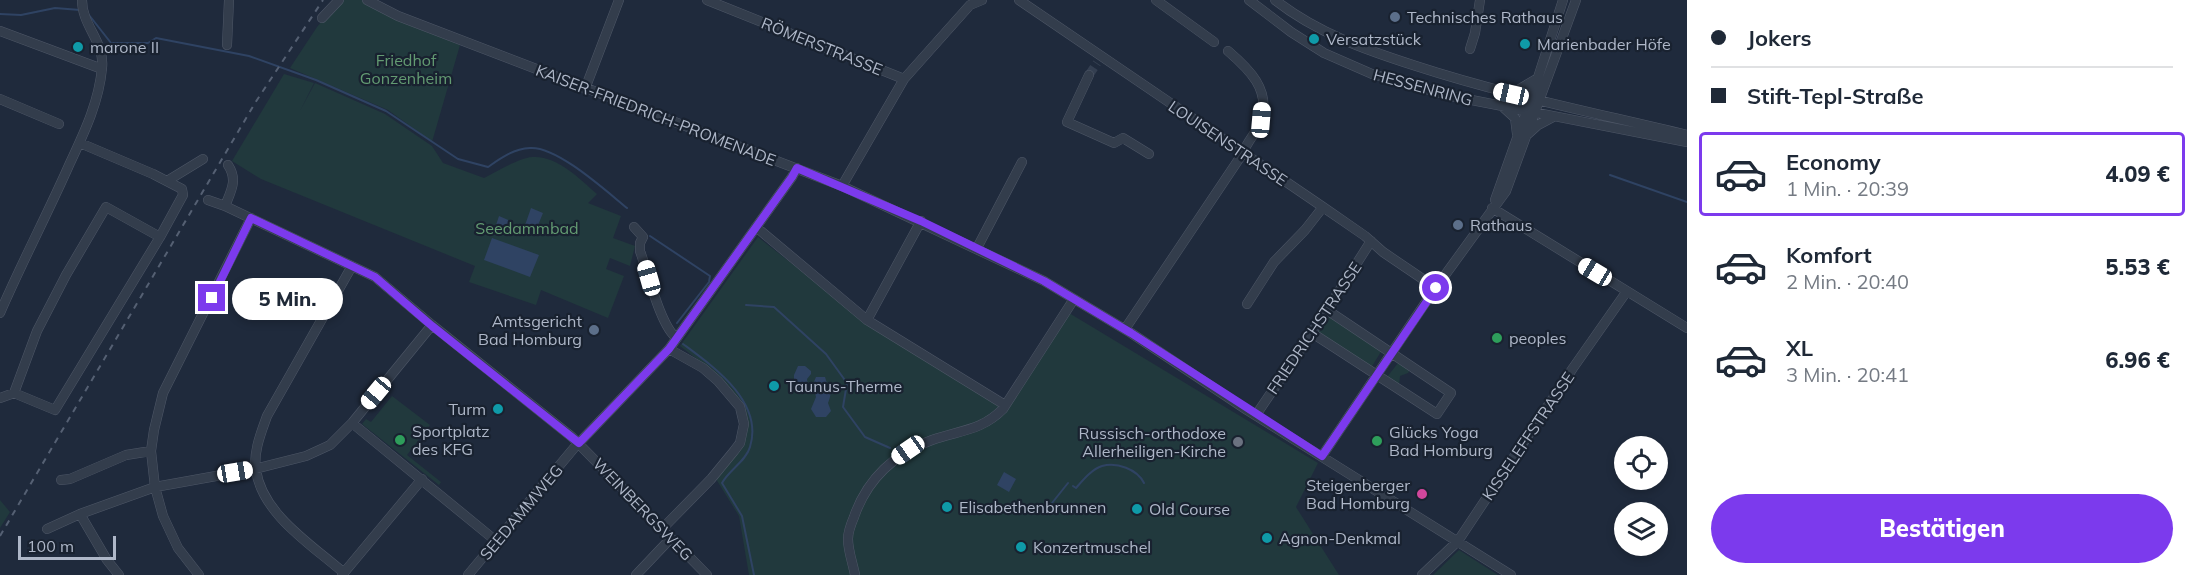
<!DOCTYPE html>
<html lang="de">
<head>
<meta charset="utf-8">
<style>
  :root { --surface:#fff; --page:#f6f6f7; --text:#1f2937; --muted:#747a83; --line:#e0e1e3; --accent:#7c3aed }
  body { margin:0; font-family:Mulish,sans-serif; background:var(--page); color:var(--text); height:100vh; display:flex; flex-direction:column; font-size:22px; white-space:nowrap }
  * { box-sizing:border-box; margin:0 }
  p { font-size:20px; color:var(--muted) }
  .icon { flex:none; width:33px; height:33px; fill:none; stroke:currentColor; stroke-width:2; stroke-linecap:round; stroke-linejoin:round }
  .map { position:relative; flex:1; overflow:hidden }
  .sheet { display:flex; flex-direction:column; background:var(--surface); width:510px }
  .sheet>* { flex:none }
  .top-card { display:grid; align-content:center; height:132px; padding:0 24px; background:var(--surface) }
  .controls { position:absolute; left:1614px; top:436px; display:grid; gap:12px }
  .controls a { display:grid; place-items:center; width:54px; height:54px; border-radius:50%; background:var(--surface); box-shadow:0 3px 9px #0003; font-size:30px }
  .scale { position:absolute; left:18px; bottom:15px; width:98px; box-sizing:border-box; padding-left:6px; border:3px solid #aeb7c8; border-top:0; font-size:16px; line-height:21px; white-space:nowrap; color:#aeb7c8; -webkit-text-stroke:4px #192230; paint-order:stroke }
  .end { position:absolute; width:27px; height:27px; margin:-14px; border:8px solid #7c3aed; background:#fff; box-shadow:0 0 0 3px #fff }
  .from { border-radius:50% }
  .bubble { position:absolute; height:42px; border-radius:21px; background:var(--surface); box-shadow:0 3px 9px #0003; font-size:20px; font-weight:800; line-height:42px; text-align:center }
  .car { position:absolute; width:18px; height:36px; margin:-18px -9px; border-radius:8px; box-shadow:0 0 4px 2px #0007; background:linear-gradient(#fff 24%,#345 0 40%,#fff 0 76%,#345 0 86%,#fff 0) }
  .top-card b { display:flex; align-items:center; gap:21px; height:57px; font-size:22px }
  .top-card b+b { border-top:2px solid var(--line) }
  .top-card i { width:15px; height:15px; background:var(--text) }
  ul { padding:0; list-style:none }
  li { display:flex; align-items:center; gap:18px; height:84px; margin:0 12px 9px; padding:0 12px; border:3px solid transparent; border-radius:6px }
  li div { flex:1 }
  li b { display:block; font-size:22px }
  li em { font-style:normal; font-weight:800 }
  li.active { border-color:var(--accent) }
  li>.icon { width:54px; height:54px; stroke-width:1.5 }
  .button { display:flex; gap:12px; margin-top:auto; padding:12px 24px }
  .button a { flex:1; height:69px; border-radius:36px; background:var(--accent); color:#fff; font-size:24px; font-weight:800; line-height:69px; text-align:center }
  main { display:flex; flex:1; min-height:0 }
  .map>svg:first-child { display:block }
  .green { fill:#21393d }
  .water { fill:#2f4363 }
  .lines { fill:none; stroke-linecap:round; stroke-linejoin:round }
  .stream { stroke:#2f4363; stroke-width:2 }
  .minor-tunnel { stroke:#343f51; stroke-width:9; stroke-dasharray:9 4.5; stroke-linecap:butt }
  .minor-casing { stroke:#4e5767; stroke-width:10 }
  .minor { stroke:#333d4c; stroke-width:9 }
  .rail { stroke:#556073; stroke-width:2; stroke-dasharray:6 6; stroke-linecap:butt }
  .route { stroke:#7c3aed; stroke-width:8 }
  .service-dot { fill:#5c6f8a; stroke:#192230; stroke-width:2 }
  .culture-dot { fill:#0f9aa8; stroke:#192230; stroke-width:2 }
  .leisure-dot { fill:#2e9e5b; stroke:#192230; stroke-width:2 }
  .worship-dot { fill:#6b7280; stroke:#192230; stroke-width:2 }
  .hotel-dot { fill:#d1479c; stroke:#192230; stroke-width:2 }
  .labels { text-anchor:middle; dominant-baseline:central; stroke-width:4.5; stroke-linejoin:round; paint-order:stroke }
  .poi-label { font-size:16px; fill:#aeb7c8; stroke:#192230; text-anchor:start }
  .street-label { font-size:16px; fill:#aeb7c8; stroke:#192230 }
  .park-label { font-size:16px; fill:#639b72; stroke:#192230 }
</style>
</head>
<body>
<main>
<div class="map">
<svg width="1687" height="575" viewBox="0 0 1687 575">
  <rect width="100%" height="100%" fill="#1f2a3c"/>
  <!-- green -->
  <path class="green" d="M340,0H362L383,13L460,45L432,142L388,110L290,68L317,27Z
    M284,74L314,83L300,111L315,83L385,114L432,146L443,163L484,178C496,172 519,158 532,157C557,155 580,179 597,194L588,203L621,216L613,238L635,246L630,266L610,258L606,269L624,276L608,318L541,290L536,305L469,282L475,266L261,179L232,161Z
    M758,237L814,281L1006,410L1069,313L1318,463L1296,507L1339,575H749L739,516L716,479L747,424L716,374L680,346Z
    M1329,314L1382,350L1371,368L1317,332Z
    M1398,363L1410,370L1408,373L1400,376L1399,386L1387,377Z
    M392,396L430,425L407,455L441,482L439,485L362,424L366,419L371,422Z
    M0,500L10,512L0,528Z
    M1459,550L1498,575H1433Z"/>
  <!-- water -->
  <path class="water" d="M531,208L543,213L534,235L523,231Z
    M499,216L513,222L509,234L495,228Z
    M492,238L539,255L530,277L484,260Z
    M798,366H805L811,371V374L807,379L808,385L803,389H798L794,386V375Z
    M816,377H825C828,389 834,388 828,403L831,411L826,417H816L811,409L816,397L813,384Z
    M1004,472L1016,479L1009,492L997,485Z"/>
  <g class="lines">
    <!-- stream -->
    <path class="stream" d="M0,14L21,15L55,8L80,10
      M89,15L111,43H148L156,38L249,56L316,80L386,111L458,159L488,167C501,158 513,149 530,148C557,146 606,191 627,208
      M1610,175L1687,202
      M650,236L710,276L709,282L677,323
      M746,305L774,307L826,354L847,383L843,407L865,437L890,448
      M683,344C714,367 764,402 750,447C746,461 729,470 722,483L742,516L754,575
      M1073,486L1076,488C1083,480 1092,469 1102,466C1117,462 1137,469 1144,483
      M1052,503L1068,483"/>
    <!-- minor-tunnel -->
    <path class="minor-tunnel" d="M1089,75L1097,63"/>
    <defs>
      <path id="minor" d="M367,0L398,16L842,186L1044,281L1131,333L1247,410L1511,575
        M707,0L904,79
        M1019,0L1323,207L1365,236L1383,252L1436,288
        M1156,0L1214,42
        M1249,0L1291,32L1324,53L1372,74L1451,96L1687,142
        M1275,0C1317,33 1366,50 1416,66C1505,95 1596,113 1687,135
        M322,18L339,0
        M0,31L102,69
        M227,45L229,0
        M1470,49L1475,33L1480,0
        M1089,75L1067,122L1114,143L1123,138L1149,154
        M585,89L619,0
        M1511,94L1538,78
        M0,99L59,124
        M1504,108L1515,118L1517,134
        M1528,134L1538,125L1553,117
        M167,181L203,159
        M842,186L904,79L970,5L982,0
        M208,200L225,206L375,277L432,325L572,437L707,575
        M1495,200L1533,93L1563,0
        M225,206C231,191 238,180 228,165
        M1492,208L1687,328
        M634,227L643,237L640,243V251C647,270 661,328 677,338
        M756,227L867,320L1005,405
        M977,248L1022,162
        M1247,304L1274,262L1305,230L1323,207
        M0,313C22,262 48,213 70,163C84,133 99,102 102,68C105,42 82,26 82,0
        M867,320L921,221
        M1125,329L1243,153C1247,141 1258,131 1261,120C1271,90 1249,69 1228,51
        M1312,333L1437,414L1451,393L1327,310
        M14,393L37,331L66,275L106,207L160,237
        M0,398L14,393L55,410L160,237L183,195L182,189L153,174L80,143
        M1256,415L1327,310L1371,241
        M352,423L496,541
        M1322,456L1432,293L1506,191L1576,0
        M61,480L70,479L126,455L151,451
        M80,514L107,560L119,575
        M47,529L80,514L155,487L255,469L306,456L330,445L352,423L432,325
        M662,529L711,479L734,451L740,443L744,424L740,407L718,381L703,368L669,349
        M344,573C312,545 262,514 256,470C253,452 261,433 267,416L352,266
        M199,575L178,548L163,516L155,487L151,451L154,430L163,393L251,218
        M342,575L422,479
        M468,575L574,448L669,349L792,177L797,168
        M636,575L671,538
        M855,575C853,564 848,551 848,539C848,532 851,524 854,517C867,479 895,453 932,440C960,430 981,431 1003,409L1074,299
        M1422,575L1458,541L1573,368L1627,291"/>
    </defs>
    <!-- minor casing -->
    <use href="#minor" class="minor-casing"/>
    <!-- minor -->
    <use href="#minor" class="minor"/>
    <!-- rail -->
    <path class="rail" d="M0,536L255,103L323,0"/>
  </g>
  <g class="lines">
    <!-- route -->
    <path class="route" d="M212,298L251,218L375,277L432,326L579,443L669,349L792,177L797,168L921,221L1044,281L1131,333L1322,456L1436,288"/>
  </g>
  <!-- markers -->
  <g class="service-dot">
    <circle cx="1395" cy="17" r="6"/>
    <circle cx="1458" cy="225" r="6"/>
    <circle cx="594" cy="330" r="6"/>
  </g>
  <g class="culture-dot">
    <circle cx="1314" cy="39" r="6"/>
    <circle cx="1525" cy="44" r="6"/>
    <circle cx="78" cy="47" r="6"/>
    <circle cx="774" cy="386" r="6"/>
    <circle cx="498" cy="409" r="6"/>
    <circle cx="947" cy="507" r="6"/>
    <circle cx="1137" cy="509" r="6"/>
    <circle cx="1267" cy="538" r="6"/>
    <circle cx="1021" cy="547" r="6"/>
  </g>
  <g class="leisure-dot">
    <circle cx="1497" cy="338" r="6"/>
    <circle cx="400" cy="440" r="6"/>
    <circle cx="1377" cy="441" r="6"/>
  </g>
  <circle class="worship-dot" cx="1238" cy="442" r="6"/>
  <circle class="hotel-dot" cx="1422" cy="494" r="6"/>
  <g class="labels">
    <!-- poi labels -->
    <g class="poi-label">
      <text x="1407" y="17">Technisches Rathaus</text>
      <text x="1326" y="39">Versatzstück</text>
      <text x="1537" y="44">Marienbader Höfe</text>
      <text x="90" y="47">marone II</text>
      <text x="1470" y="225">Rathaus</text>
      <text x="582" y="321" text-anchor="end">Amtsgericht<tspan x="582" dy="18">Bad Homburg</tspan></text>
      <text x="1509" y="338">peoples</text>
      <text x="786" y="386">Taunus-Therme</text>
      <text x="486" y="409" text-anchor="end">Turm</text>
      <text x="412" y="431">Sportplatz<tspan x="412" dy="18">des KFG</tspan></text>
      <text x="1389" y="432">Glücks Yoga<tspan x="1389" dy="18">Bad Homburg</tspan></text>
      <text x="1226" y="433" text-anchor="end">Russisch-orthodoxe<tspan x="1226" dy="18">Allerheiligen-Kirche</tspan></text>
      <text x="1410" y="485" text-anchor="end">Steigenberger<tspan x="1410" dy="18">Bad Homburg</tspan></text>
      <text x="959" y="507">Elisabethenbrunnen</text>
      <text x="1149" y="509">Old Course</text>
      <text x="1279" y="538">Agnon-Denkmal</text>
      <text x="1033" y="547">Konzertmuschel</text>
    </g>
    <!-- street labels -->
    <g class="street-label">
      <text transform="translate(822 46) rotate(22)">RÖMERSTRASSE</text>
      <text transform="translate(1423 87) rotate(15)">HESSENRING</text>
      <text transform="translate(656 115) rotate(21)">KAISER-FRIEDRICH-PROMENADE</text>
      <text transform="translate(1228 143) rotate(34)">LOUISENSTRASSE</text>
      <text transform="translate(1314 328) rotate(-56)">FRIEDRICHSTRASSE</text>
      <text transform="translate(1528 436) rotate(-56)">KISSELEFFSTRASSE</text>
      <text transform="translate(643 509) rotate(46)">WEINBERGSWEG</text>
      <text transform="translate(521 512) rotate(-50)">SEEDAMMWEG</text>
    </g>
    <!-- park labels -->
    <g class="park-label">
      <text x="406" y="60">Friedhof<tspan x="406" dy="18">Gonzenheim</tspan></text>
      <text x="527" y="228">Seedammbad</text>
    </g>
  </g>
</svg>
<div class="controls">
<a><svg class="icon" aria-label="locate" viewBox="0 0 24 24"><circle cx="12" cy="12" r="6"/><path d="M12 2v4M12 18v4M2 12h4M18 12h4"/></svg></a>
<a><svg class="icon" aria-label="layers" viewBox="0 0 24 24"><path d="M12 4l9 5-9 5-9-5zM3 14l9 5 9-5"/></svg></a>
</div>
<div class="scale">100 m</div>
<i class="end from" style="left:1436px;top:288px"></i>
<i class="end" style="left:212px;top:298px"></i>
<div class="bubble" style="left:232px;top:278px;width:111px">5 Min.</div>
<i class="car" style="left:1511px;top:94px;rotate:283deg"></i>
<i class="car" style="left:1261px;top:120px;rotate:5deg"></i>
<i class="car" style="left:1595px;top:272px;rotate:301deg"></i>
<i class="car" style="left:649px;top:278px;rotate:344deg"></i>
<i class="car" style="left:376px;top:393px;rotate:220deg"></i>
<i class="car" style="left:908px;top:450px;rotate:235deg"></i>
<i class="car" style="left:235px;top:472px;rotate:80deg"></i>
</div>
<section class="sheet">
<div class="top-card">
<b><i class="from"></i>Jokers</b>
<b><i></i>Stift-Tepl-Straße</b>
</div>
<ul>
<li class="active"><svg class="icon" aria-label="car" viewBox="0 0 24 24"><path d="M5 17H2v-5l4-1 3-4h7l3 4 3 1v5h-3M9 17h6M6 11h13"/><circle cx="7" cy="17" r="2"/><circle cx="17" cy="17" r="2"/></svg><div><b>Economy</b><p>1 Min. · 20:39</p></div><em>4.09 €</em></li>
<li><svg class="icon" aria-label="car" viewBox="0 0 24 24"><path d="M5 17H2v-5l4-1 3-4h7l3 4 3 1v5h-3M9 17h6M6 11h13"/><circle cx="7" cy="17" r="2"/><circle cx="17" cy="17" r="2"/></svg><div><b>Komfort</b><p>2 Min. · 20:40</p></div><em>5.53 €</em></li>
<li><svg class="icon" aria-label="car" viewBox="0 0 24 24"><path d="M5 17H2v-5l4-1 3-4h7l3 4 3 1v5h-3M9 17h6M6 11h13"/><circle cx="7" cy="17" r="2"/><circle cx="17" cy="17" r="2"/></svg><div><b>XL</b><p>3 Min. · 20:41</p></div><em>6.96 €</em></li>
</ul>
<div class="button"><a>Bestätigen</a></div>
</section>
</main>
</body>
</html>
